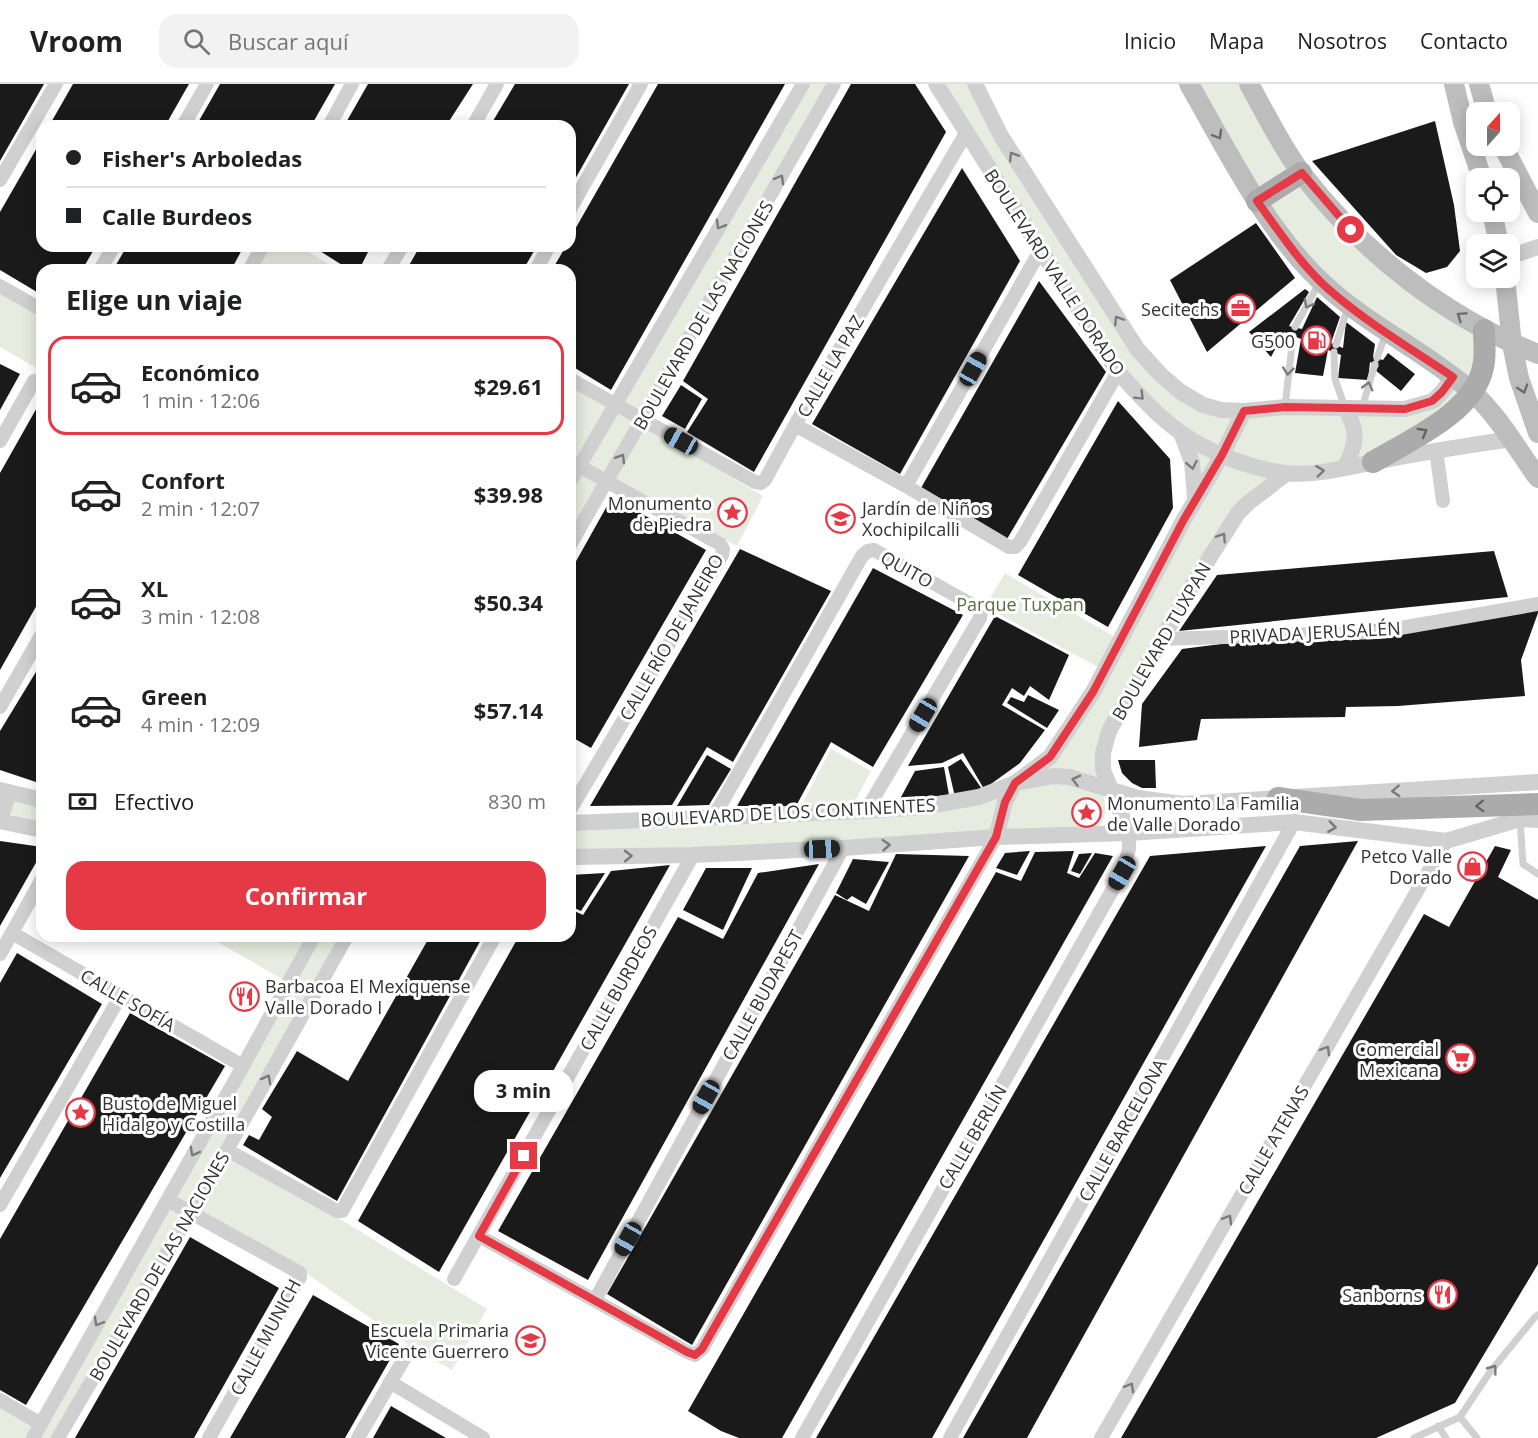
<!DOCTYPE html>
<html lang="es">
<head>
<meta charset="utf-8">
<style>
  :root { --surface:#fff; --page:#f2f2f2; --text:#202124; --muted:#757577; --line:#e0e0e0; --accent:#e63946 }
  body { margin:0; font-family:"Open Sans",sans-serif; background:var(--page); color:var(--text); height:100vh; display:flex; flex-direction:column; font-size:22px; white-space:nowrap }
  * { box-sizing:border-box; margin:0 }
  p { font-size:20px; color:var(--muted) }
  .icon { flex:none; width:33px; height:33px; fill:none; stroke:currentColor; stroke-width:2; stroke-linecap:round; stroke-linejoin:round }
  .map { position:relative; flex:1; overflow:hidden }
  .sheet { position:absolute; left:36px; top:180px; width:540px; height:678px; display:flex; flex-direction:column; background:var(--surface); border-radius:18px; box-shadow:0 3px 15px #0003 }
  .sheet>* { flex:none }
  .banner { position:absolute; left:36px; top:36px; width:540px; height:132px; border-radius:18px; box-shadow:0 3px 15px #0003; display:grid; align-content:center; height:132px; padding:0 30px; background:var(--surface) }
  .needle { width:39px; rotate:21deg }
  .fabs { position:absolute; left:1466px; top:18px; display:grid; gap:12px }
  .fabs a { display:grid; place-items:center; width:54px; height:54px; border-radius:12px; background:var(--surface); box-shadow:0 3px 15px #0003; font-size:30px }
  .end { position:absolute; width:27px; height:27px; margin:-14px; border:8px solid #e63946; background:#fff; box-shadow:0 0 0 3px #fff }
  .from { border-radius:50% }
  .bubble { position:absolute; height:42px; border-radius:18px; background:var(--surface); box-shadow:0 3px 15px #0003; font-size:20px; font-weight:700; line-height:42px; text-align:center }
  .car { position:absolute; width:18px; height:36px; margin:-18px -9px; border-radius:8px; box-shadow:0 0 4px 2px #0007; background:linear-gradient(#222 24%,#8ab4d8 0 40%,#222 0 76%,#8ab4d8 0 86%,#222 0) }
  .banner b { display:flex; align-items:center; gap:21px; height:57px; font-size:22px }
  .banner b+b { border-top:2px solid var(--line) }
  .banner i { width:15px; height:15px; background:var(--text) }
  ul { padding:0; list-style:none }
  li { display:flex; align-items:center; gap:18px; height:99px; margin:0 12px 9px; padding:0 18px; border:3px solid transparent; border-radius:18px }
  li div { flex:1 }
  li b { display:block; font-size:22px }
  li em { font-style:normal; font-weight:700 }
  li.selected { border-color:var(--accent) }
  li>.icon { width:54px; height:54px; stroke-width:1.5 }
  h2 { padding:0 30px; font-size:27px; line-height:72px }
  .pay { display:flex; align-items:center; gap:15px; height:66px; padding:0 30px; font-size:22px }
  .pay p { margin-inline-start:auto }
  .cta { display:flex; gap:12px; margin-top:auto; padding:12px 30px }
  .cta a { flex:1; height:69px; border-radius:18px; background:var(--accent); color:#fff; font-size:24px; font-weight:700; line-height:69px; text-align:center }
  header { display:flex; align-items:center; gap:36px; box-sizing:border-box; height:84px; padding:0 30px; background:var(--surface); border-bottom:2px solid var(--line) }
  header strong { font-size:28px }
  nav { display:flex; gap:33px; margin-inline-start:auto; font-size:21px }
  .search { width:420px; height:54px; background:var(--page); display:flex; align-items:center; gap:15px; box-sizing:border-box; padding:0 21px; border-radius:18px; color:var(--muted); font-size:22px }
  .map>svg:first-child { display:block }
  .green { fill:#e6ecdf }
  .building { fill:#1a1a1a }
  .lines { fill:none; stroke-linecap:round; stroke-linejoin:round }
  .service { stroke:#d0d0d0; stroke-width:7 }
  .minor { stroke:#d0d0d0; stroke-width:14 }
  .tertiary { stroke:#d0d0d0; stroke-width:16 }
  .secondary { stroke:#bdbdbd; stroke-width:20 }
  .primary { stroke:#ababab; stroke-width:22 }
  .oneway { stroke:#6a6a6a }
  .oneway2 { stroke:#7a7a7a }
  .oneway3 { stroke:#636363 }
  .route { stroke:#e63946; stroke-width:8 }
  .labels { text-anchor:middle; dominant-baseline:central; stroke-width:6; stroke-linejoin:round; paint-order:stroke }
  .street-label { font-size:18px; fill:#333; stroke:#fff }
  .poi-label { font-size:18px; fill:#333; stroke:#fff; text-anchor:end }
  .park-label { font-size:18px; fill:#56703f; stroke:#fff }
</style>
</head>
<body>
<header>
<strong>Vroom</strong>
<div class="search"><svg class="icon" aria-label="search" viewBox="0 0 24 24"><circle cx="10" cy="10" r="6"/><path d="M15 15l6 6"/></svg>Buscar aquí</div>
<nav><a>Inicio</a><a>Mapa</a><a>Nosotros</a><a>Contacto</a></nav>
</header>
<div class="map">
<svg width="1538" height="1354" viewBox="0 0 1538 1354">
  <rect width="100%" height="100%" fill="#fff"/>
  <!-- green -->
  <path class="green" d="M803,0H834L570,457V400L579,382L570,377V295L615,320Z
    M937,0H973L1137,268L1203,322L1345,326L1354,348L1344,381L1319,386L1250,378L1182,348L1119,286Z
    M1191,0H1247L1334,133L1482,247L1470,305L1331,205L1258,115Z
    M263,162H299L338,186H263L253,180Z
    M0,202L42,226V302L34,297L40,286L0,263Z
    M1452,295L1470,309L1458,323L1347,381V324L1404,326Z
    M644,341L763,412L737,462L612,395Z
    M1183,352L1285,390L1248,417L1109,647L1108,705L1054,692L1042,680L1196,414Z
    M1005,489L1120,556L1104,586L985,523Z
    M831,665L871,687L854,719L800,724Z
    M1054,694L1102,707C1107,723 1108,734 1095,747L570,772V740L866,729Z
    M0,706L42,716V746L0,736Z
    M207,852H345L227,1066L487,1225L452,1286L412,1263L306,1189L190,1129L58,1354H0V1316L41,1339L289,899Z"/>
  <!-- building -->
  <path class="building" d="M0,0H44L0,77Z
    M73,0H189L165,42H49Z
    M220,0H335L311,42H196Z
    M368,0H473L446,42H344Z
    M515,0H629L570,104V42H490Z
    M658,0H785L611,306L570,281V186H552L566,162H570V154Z
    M851,0H915L946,48L754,388L687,348L708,315L683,297Z
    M1435,37L1454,121L1460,167L1447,183L1426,189L1396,171L1312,77Z
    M42,55V162H96L82,186H42V211L0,186V128Z
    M962,84L1020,177L900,390L812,340Z
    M1256,139L1295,194L1207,268L1170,196Z
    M127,162H244L231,186H113Z
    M312,162H371L359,186H350Z
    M420,162H537L523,186H409L407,185Z
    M1039,197L1106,288L1007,455L921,404Z
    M1305,205L1309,208L1289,242L1302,245L1317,213L1340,233L1331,259L1343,264L1346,238L1375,260L1373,273L1383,276L1388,269L1415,290L1401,307L1375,286L1379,282L1370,278L1368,296L1338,294L1341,271L1328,266L1323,292L1295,289L1301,255L1284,248L1271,273L1249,248Z
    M0,280L20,290L0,326Z
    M681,301L702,315L685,345L662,332Z
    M1118,317L1170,375L1173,424L1108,543L1018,491Z
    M39,320L42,322V512L0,586V389Z
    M612,413L706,466L591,664L570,652V488Z
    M740,465L831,507L733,678L707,663L672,721L590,722Z
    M1494,467L1508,513L1179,547L1217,491Z
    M873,484L963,531L873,683L831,658L796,722H737Z
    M1538,520V529L1521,576L1525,612L1398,622L1346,623L1345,633L1201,635L1197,656L1139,663L1142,620L1182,565Z
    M995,532L1069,571L1049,616L1030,602L1024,612L1012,604L1002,621L1045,646L1020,679L984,705L963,669L942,679L908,682Z
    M42,578V700L0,686V647Z
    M1028,611L1059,626L1047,644L1007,619L1011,613L1024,618Z
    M707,671L731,685L709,721L677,722Z
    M961,675L982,705L955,713L948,683Z
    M1118,676H1155L1156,704H1142L1132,699L1122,689Z
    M944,683L949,711L900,715L915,687Z
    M0,757L42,763V768L0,842Z
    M1358,757L1027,1354H963L1300,762Z
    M1266,762L932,1354H816L1150,772Z
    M1495,762L1511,766L1498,793L1538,816V1180L1455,1319L1376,1354H1121L1424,830L1449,843Z
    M1030,767L1017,791L996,784L1005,769Z
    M1074,767L1067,789L1079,794L1095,769L1113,772L782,1354H739L721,1347L688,1327L996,788L1021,797L1035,768Z
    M1092,769L1080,790L1071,787L1079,770Z
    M896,770L969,772L692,1261L607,1210L835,811L869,827Z
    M853,775L889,778L866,820L852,812L847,816L836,809Z
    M819,780L588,1196L498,1147L678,833L723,855L758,789Z
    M670,781L439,1188L358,1137L519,852H570V825L583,831L611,787Z
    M706,784H752L723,846L683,826Z
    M605,789L581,827L570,822V791Z
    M430,852H483L337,1117L243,1061L249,1051L259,1056L272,1033L262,1025L297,967L348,997Z
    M17,869L102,920L0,1094V899Z
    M130,929L225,982L26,1321L0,1306V1155Z
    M190,1153L279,1204L194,1354H75Z
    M313,1211L399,1260L345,1354H230Z
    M391,1322L446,1354H373Z"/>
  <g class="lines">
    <!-- service -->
    <path class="service" d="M1295,243L1319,199
      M1336,261L1348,223
      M1334,268L1335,295L1345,324
      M1377,274L1386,249
      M1285,323L1293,252
      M1362,324L1375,280
      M1520,735L1523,780L1538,790
      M1460,1333L1477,1354
      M1438,1342L1446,1354
      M1414,1354L1460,1333L1490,1288L1535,1233L1538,1231"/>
    <!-- minor -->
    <path class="minor" d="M183,42L207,0
      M329,42L352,0
      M473,42L497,0
      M0,96L56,0
      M570,125L641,0
      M100,186L114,162
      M249,186L263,162
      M388,186L402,162
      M536,186L549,162
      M0,202L42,226
      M570,295L755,398L761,399L765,396L795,341L966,49
      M795,341L906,402L1009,463H1015L1020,458L1118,288
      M0,357L34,297L42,302
      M1436,366L1443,417
      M570,377L720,460L723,465L722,471L570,726
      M570,398L803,0
      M906,402L1040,167
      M570,461L834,0
      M1162,555L1377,548L1538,520
      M0,623L42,550
      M713,734L862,472L868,467L874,466L976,523L981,528L980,534L866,727
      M12,849L243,982
      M0,870L42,795
      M227,1066L337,1127H342L495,852
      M168,1116L300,1189V1193L209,1354
      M0,1121L121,911
      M479,1152L687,1268L695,1271L702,1265L996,753
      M454,1195L693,771
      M595,1216L843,764
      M390,1298L483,1354
      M0,1316L41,1340
      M33,1354L243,982L314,852
      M58,1354L227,1066L347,852
      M358,1354L408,1268
      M802,1354L1122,789L1129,765V749
      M950,1354L1294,738
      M1101,1354L1446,757"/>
    <!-- tertiary -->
    <path class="tertiary" d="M936,0L1118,288C1137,309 1156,331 1180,348C1209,369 1249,384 1285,389C1314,393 1352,382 1380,377C1424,368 1467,362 1511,355
      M975,0L1001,52L1138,266L1161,291L1181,308L1203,321L1221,326L1244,327L1285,323L1405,325L1433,317L1442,308L1453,293
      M1509,173L1538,163
      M1181,349L1192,378L1195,414
      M1345,383C1357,359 1359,348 1345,324
      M0,706L42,716
      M0,737L42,746
      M0,737L9,708
      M570,739L866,727L922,723L979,713L1015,699L1054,692L1069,693L1138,714L1183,720L1538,698
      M1129,749L1103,686V669L1109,647L1198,492L1238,429L1248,419L1287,389
      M996,753L1005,718L1015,699L1050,673L1093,608L1183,437L1222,371L1244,327
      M570,773L693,771L843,764L996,753L1129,749L1294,738L1446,757L1520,735L1538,736"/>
    <!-- secondary -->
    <path class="secondary" d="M1189,0C1227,66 1269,152 1327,203C1371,243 1426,268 1471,307C1498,331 1517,365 1538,394
      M1249,0C1266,30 1281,62 1302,90C1363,169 1445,233 1538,270
      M1454,0L1463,38L1482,94
      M1479,0L1487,28
      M1503,62L1538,129
      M1492,128L1499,160
      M1505,194L1512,260L1519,294L1538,349"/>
    <!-- primary -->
    <path class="primary" d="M1257,117L1301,89
      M1373,378C1408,357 1475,328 1483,283C1486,272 1484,258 1484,246
      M1278,714L1361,726L1538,720"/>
  </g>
  <!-- one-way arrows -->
  <defs><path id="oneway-chevron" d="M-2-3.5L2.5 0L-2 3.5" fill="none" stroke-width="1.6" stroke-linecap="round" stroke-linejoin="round" transform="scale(1.5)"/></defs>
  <g class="oneway">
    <use href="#oneway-chevron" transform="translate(1218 51) rotate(60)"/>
    <use href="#oneway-chevron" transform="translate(1461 232) rotate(-146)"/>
    <use href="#oneway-chevron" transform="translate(1523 305) rotate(73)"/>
  </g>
  <g class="oneway2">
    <use href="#oneway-chevron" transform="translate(1013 72) rotate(-122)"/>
    <use href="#oneway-chevron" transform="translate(780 95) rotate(-60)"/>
    <use href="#oneway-chevron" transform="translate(720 141) rotate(120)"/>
    <use href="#oneway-chevron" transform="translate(1308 220) rotate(118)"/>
    <use href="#oneway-chevron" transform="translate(1118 236) rotate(-123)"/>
    <use href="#oneway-chevron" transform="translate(1288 287) rotate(96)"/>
    <use href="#oneway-chevron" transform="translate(1368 302) rotate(-74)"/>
    <use href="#oneway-chevron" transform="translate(1140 312) rotate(45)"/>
    <use href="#oneway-chevron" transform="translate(621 374) rotate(-59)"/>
    <use href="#oneway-chevron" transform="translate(1192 381) rotate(79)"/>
    <use href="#oneway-chevron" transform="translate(1320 387) rotate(-7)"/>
    <use href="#oneway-chevron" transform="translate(1222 453) rotate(-57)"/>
    <use href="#oneway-chevron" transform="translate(1076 696) rotate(-166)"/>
    <use href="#oneway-chevron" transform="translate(1396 707) rotate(177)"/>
    <use href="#oneway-chevron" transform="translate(1332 743) rotate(7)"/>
    <use href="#oneway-chevron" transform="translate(886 761) rotate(-4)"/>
    <use href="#oneway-chevron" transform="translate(628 772) rotate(-1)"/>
    <use href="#oneway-chevron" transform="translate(1326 966) rotate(-60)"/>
    <use href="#oneway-chevron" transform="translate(267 995) rotate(-61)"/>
    <use href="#oneway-chevron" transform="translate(194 1068) rotate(119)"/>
    <use href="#oneway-chevron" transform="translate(1228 1135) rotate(-60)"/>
    <use href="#oneway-chevron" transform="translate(98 1238) rotate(120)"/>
    <use href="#oneway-chevron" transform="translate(1493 1285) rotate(-53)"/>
    <use href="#oneway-chevron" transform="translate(1130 1303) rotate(-60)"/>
  </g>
  <g class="oneway3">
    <use href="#oneway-chevron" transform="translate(1423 348) rotate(-30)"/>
    <use href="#oneway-chevron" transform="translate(1480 722) rotate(178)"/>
  </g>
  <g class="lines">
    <!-- route -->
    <path class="route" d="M524,1072L479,1152L687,1268L695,1271L702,1265L996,753L1005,718L1015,699L1050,673L1093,608L1183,437L1222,371L1244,327L1285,323L1405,325L1432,317L1442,308L1453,293C1410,264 1364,237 1326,203C1299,178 1278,146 1257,117L1302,89L1351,146"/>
  </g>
  <!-- icons -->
  <defs>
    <symbol id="office-ring" viewBox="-11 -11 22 22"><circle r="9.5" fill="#fff" stroke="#e63946" stroke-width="1.5"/><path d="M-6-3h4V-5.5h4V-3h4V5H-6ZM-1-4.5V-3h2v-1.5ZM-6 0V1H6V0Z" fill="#e63946"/></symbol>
    <symbol id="fuel-ring" viewBox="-11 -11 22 22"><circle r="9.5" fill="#fff" stroke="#e63946" stroke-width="1.5"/><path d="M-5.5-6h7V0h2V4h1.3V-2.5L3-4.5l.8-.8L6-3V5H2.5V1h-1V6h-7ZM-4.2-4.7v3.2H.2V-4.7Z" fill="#e63946"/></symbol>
    <symbol id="sight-ring" viewBox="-11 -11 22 22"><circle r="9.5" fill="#fff" stroke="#e63946" stroke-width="1.5"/><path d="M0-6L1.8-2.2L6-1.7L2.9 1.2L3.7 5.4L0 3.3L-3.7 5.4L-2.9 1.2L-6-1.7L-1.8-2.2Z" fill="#e63946"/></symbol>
    <symbol id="school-ring" viewBox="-11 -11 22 22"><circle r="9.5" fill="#fff" stroke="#e63946" stroke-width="1.5"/><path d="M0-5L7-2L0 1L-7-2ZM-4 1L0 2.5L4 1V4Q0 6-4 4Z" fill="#e63946"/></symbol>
    <symbol id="shop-ring" viewBox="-11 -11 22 22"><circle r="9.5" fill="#fff" stroke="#e63946" stroke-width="1.5"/><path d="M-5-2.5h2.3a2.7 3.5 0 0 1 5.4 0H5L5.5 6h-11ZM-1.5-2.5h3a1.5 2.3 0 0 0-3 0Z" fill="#e63946"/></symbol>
    <symbol id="restaurant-ring" viewBox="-11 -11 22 22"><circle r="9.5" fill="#fff" stroke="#e63946" stroke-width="1.5"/><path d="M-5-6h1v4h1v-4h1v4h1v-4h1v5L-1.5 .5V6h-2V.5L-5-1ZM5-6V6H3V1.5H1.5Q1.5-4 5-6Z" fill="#e63946"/></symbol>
    <symbol id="supermarket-ring" viewBox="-11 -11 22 22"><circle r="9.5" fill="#fff" stroke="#e63946" stroke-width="1.5"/><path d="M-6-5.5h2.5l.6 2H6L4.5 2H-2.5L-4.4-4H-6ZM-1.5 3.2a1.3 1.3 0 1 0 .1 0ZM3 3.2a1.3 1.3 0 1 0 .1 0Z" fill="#e63946"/></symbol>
  </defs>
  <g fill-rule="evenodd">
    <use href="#office-ring" x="1224" y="208" width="33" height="33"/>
    <use href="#fuel-ring" x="1300" y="240" width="33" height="33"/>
    <use href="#sight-ring" x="716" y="412" width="33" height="33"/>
    <use href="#school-ring" x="824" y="418" width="33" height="33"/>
    <use href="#sight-ring" x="1070" y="712" width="33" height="33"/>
    <use href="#shop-ring" x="1456" y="766" width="33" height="33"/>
    <use href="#restaurant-ring" x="228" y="896" width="33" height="33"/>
    <use href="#supermarket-ring" x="1444" y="958" width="33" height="33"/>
    <use href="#sight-ring" x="64" y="1012" width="33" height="33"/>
    <use href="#restaurant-ring" x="1426" y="1194" width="33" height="33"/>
    <use href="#school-ring" x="514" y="1240" width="33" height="33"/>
  </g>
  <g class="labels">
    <!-- street labels -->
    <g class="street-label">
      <text transform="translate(1055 188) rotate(57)">BOULEVARD VALLE DORADO</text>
      <text transform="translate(703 231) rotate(-60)">BOULEVARD DE LAS NACIONES</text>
      <text transform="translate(830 282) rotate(-60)">CALLE LA PAZ</text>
      <text transform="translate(907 485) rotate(29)">QUITO</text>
      <text transform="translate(1315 548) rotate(-3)">PRIVADA JERUSALÉN</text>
      <text transform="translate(671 553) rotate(-60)">CALLE RÍO DE JANEIRO</text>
      <text transform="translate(1161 557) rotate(-60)">BOULEVARD TUXPAN</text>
      <text transform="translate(788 728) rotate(-3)">BOULEVARD DE LOS CONTINENTES</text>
      <text transform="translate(618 904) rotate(-61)">CALLE BURDEOS</text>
      <text transform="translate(762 911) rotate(-61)">CALLE BUDAPEST</text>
      <text transform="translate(128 916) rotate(30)">CALLE SOFÍA</text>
      <text transform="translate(1122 1046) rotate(-61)">CALLE BARCELONA</text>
      <text transform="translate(972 1053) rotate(-60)">CALLE BERLÍN</text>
      <text transform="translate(1273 1056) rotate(-60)">CALLE ATENAS</text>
      <text transform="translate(159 1182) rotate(-60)">BOULEVARD DE LAS NACIONES</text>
      <text transform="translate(265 1253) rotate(-62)">CALLE MUNICH</text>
    </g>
    <!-- poi labels -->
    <g class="poi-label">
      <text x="1219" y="225">Secitechs</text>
      <text x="1295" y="257">G500</text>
      <text x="712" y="419">Monumento<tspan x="712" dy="21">de Piedra</tspan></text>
      <text x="862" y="424" text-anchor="start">Jardín de Niños<tspan x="862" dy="21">Xochipilcalli</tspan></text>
      <text x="1107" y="719" text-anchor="start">Monumento La Familia<tspan x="1107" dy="21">de Valle Dorado</tspan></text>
      <text x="1452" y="772">Petco Valle<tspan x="1452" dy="21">Dorado</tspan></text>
      <text x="265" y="902" text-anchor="start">Barbacoa El Mexiquense<tspan x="265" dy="21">Valle Dorado I</tspan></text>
      <text x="1439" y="965">Comercial<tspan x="1439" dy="21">Mexicana</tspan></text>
      <text x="102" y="1019" text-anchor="start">Busto de Miguel<tspan x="102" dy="21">Hidalgo y Costilla</tspan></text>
      <text x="1422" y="1211">Sanborns</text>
      <text x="509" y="1246">Escuela Primaria<tspan x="509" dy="21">Vicente Guerrero</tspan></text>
    </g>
    <!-- park labels -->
    <g class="park-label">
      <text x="1020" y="520">Parque Tuxpan</text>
    </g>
  </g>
</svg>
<div class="fabs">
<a><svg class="needle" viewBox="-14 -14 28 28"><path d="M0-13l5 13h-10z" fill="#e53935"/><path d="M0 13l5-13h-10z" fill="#757577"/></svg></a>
<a><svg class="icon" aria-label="locate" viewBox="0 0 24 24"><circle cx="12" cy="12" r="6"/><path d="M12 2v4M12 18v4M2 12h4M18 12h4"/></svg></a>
<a><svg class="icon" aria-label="layers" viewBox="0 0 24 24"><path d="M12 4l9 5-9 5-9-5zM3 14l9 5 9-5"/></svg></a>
</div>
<i class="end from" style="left:1351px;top:146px"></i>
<i class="end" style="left:524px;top:1072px"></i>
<div class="bubble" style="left:474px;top:986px;width:99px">3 min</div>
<i class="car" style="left:973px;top:285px;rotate:29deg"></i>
<i class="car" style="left:681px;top:357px;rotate:299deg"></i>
<i class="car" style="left:923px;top:631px;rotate:211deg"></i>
<i class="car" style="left:822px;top:765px;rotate:88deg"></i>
<i class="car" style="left:1122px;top:789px;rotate:210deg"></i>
<i class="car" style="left:706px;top:1013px;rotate:209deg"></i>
<i class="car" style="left:628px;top:1155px;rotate:209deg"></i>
<div class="banner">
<b><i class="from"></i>Fisher's Arboledas</b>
<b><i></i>Calle Burdeos</b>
</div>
<section class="sheet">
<h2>Elige un viaje</h2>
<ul>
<li class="selected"><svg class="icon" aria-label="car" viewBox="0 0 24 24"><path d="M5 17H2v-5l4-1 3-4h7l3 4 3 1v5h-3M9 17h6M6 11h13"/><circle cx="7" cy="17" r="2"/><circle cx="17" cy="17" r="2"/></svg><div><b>Económico</b><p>1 min · 12:06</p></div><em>$29.61</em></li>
<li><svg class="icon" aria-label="car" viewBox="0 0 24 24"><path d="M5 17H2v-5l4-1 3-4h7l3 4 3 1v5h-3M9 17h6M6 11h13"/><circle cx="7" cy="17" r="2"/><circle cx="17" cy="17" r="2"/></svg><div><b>Confort</b><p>2 min · 12:07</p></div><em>$39.98</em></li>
<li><svg class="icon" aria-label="car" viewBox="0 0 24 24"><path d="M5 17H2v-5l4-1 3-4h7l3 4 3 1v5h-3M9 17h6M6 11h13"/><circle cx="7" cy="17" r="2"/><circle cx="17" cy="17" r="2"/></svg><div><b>XL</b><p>3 min · 12:08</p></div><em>$50.34</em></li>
<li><svg class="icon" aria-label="car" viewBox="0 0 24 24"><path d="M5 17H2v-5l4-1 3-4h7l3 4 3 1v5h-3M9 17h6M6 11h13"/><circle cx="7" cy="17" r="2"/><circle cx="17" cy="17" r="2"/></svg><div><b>Green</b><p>4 min · 12:09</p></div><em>$57.14</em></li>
</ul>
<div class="pay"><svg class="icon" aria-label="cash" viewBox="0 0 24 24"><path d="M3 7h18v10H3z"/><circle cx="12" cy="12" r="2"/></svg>Efectivo<p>830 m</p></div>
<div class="cta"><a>Confirmar</a></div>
</section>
</div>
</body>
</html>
